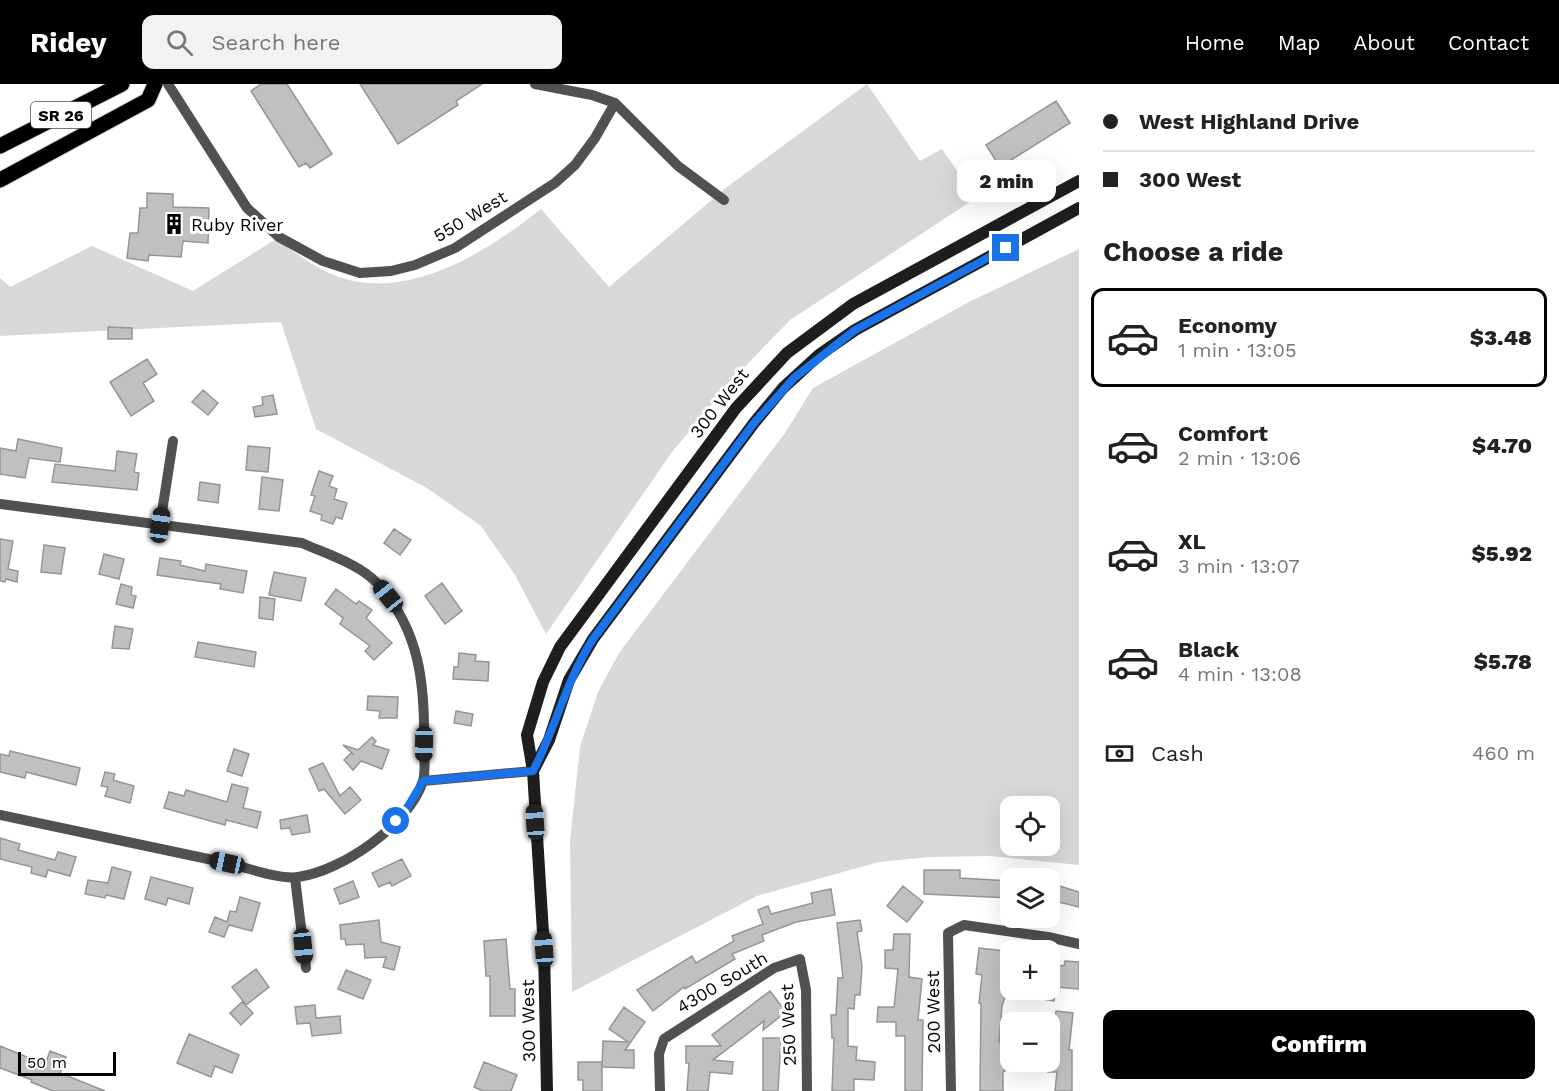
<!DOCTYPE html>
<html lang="en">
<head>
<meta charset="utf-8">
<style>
  :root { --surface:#fff; --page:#f2f2f2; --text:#222; --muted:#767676; --line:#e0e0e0; --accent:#000 }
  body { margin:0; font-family:"Work Sans",sans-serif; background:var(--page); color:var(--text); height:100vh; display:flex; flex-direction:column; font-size:22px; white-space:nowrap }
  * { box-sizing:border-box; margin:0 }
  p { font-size:20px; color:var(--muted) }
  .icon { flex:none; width:33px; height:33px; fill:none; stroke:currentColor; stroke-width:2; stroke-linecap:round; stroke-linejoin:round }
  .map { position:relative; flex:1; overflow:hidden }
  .drawer { display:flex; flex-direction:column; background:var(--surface); width:480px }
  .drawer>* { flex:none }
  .guide { display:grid; align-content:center; height:132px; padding:0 24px; background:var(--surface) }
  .fabs { position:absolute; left:1000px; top:712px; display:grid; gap:12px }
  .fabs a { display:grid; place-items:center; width:60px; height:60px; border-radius:12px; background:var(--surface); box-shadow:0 6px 24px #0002; font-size:30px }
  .scale { position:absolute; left:18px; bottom:15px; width:98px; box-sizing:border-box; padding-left:6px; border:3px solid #000; border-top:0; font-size:16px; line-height:21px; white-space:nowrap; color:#000; -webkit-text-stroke:4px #fff; paint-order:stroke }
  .end { position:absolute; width:27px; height:27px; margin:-14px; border:8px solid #1a73e8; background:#fff; box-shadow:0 0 0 3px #fff }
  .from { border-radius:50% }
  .bubble { position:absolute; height:42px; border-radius:12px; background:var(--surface); box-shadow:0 6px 24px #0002; font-size:20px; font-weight:800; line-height:42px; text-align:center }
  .car { position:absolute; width:18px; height:36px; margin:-18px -9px; border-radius:8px; box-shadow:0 0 4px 2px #0007; background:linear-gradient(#222 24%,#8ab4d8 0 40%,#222 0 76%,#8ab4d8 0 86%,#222 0) }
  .guide b { display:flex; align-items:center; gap:21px; height:57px; font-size:22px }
  .guide b+b { border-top:2px solid var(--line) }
  .guide i { width:15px; height:15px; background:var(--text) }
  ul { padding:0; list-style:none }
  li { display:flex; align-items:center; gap:18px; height:99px; margin:0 12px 9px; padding:0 12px; border:3px solid transparent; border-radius:12px }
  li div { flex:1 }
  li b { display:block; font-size:22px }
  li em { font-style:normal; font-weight:800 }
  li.active { border-color:var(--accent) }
  li>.icon { width:54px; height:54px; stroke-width:1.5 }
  h2 { padding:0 24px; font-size:27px; line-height:72px }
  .pay { display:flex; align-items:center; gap:15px; height:66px; padding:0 24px; font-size:22px }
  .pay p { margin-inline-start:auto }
  .cta { display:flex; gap:12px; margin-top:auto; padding:12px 24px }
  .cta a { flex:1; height:69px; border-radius:12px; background:var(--accent); color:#fff; font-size:24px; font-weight:800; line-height:69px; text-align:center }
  header { display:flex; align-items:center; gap:36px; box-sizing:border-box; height:84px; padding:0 30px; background:var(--accent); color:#fff }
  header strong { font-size:28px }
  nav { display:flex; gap:33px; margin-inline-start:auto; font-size:21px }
  .search { width:420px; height:54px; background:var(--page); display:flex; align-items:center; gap:15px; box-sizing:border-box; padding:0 21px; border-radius:12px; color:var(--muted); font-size:22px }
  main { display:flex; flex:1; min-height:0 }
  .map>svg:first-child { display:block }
  .green { fill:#d8d8d8; fill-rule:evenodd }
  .building { fill:#c0c0c0; stroke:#959595; stroke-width:1.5 }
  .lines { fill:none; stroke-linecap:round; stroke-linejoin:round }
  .primary-casing { stroke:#dbdbdb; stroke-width:17 }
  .street { stroke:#515151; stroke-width:10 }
  .secondary { stroke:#1e1e1e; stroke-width:12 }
  .primary { stroke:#000; stroke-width:15 }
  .route { stroke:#1a73e8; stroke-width:8 }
  .labels { text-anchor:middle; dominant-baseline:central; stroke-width:6; stroke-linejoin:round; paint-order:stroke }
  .shield { fill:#fff; stroke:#4c4c4c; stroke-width:1.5 }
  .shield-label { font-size:16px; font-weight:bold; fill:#000 }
  .street-label { font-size:18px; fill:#000; stroke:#fff }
  .poi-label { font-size:18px; fill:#000; stroke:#fff; text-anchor:start }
</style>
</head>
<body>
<header>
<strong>Ridey</strong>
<div class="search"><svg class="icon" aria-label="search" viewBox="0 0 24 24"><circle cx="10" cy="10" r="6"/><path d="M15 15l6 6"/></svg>Search here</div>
<nav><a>Home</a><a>Map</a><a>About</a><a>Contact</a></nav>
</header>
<main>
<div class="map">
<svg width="1079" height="1007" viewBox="0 0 1079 1007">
  <rect width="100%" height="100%" fill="#fff"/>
  <!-- green -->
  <path class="green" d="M867,0L920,77L942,65L976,114L790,236L736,292L672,368L546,550L515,491L481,442L427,404L316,345L281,238L0,252V194L10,203L92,162L193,207L276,155C300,172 324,191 353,197C422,210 490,165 541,125L609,203L727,103Z
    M1079,165V781L990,772L930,773L879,778L757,812L572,908L570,757L580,663L598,608L619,569L785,349L813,304L969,218ZM1011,723H1050V762H1011Z"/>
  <!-- building -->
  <path class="building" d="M261,0H287L332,70L310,84L306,79L299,83L251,7Z
    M360,0H482L456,17L458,21L398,60Z
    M1056,17L1070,39L1000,83L986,61Z
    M147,109L173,110V123L209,124L208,159L183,157L181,173L149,171L148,177L127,174L130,149H138L140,124H147Z
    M108,243L132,244V255H108Z
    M147,275L157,290L143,299L154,317L131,332L110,298Z
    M203,306L218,319L208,331L192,318Z
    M273,311L277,330L255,333L253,323L263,321L262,313Z
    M18,355L62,364L60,378L29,374L25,394L0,390V364L16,367Z
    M248,362L270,364L268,388L246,386Z
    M117,367L137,370L134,388L139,389L137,406L52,398L55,380L115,387Z
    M319,387L333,392L329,402L337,405L334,415L347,419L342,435L336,433L333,440L321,436L322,431L310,427L315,412L311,411Z
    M262,393L283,396L279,427L259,425Z
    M200,398L220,401L218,419L198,416Z
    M394,445L411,456L400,471L384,459Z
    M0,455L13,457L8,485L18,487L17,498L6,495L5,498L0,497Z
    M44,461L65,464L61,490L41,488Z
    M104,470L124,475L119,495L99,490Z
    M160,474L181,477L180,481L205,487L206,480L247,487L243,509L220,505L221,500L157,491Z
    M274,488L306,494L301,517L269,511Z
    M442,499L462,527L445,540L425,512Z
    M121,500L132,503L131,511L136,512L133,524L116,520Z
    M336,505L356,520L359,517L372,526L366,534L392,559L374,576L365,567L370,562L340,540L343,534L325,520Z
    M260,513L275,515L273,536L259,534Z
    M115,542L133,545L129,565L112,564Z
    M198,558L256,568L254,583L195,573Z
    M459,569L476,571L475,577L489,578L488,597L453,595L454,583H458Z
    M368,612L398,613L397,634H379L380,627L367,626Z
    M456,627L473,630L471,642L454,639Z
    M372,653L376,657L373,661L389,666L382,685L361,677L353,686L344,676L351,669L354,671L343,661L358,666Z
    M234,665L249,670L242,692L227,687Z
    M10,667L80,684L76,701L26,688L25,694L0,688V670L9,672Z
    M323,679L340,712L350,703L361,716L345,730L324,705L319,707L309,685Z
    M105,688L115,690L113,696L134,702L130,719L105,712L108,703L101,702Z
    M232,700L248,704L243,724L261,728L257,744L226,736L225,741L164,724L169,708L184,712L186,706L227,718Z
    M307,731L310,748L292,751L290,744L281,745L280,736Z
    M0,754L20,760L18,766L55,776L58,768L76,773L70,792L48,786L46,793L31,789L32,783L0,775Z
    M402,775L411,792L392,802L390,798L379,803L372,789Z
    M112,783L131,788L124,815L106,811L105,814L85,810L88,796L108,799Z
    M924,786H960V794L1011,797V814L924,810Z
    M151,793L193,804L189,820L168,814L166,821L145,815Z
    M353,797L359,813L340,820L334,805Z
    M1050,799L1079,808V823L1050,816Z
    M903,802L923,818L907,838L887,822Z
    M831,805L835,831L796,838L762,851L764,857L732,870L735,875L685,905L684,903L653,927L637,906L692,872L696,879L734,857L732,852L763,840L758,826L768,822L771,830L813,819L811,809Z
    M240,813L260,819L252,847L229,841L224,853L209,848L215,833L227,838L230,827L236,828Z
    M379,836L381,858L400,863L394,886L383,883L386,873L365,874L364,860L346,861L345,855H341L340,841Z
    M860,836L862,847L857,848L862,882L860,911H855L854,925L848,924V962L857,963L856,976L875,978L874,996L854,995V1007H832L834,954H832L831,931H836L838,894H843L837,839Z
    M894,850H910L909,893L922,895L918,936H923L922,1007H905V952H896V938H877L878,923H894L898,885L885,884V866H893Z
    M506,855L510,905H515V932H490V892H486L484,857Z
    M979,864L1005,867L1003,892H1011V913H1005L1002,922L999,958L1011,959V982L1005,981V987H1003V1007H980L981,919H979L982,891L976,890Z
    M1065,877L1079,878V905L1056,903L1058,881L1064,882Z
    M256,885L269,903L246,921L232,903Z
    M346,886L371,896L363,915L338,905Z
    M1043,906H1056L1054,917L1042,915Z
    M770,907L786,928L763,946L764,937L713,976L733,978L732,990L710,988L708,1007H687L689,979H686V962H721L712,951Z
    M242,918L253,929L241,941L230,929Z
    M315,921L316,934L340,932L341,949L312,952L310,939L297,940L295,923Z
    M624,923L645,938L625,966H634V984L602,983L603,957L628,958L609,945Z
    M1056,927L1073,929L1069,966H1072V1007H1055L1057,988H1048Z
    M189,950L239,971L232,989L215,982L211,993L177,979Z
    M763,954H781L778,1007H763Z
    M0,962L39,978H46L50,967L66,973L60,989L105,1007H53L31,998L32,996L0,984Z
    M484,978L517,991L511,1007H483L474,1003Z
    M578,978H602V1007H583V996H578Z"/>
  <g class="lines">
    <defs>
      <path id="primary" d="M0,62L122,0
        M0,96L148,16L155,0"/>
    </defs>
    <!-- primary casing -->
    <use href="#primary" class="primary-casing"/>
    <!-- street -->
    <path class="street" d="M168,0L247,124L279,153L323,177L360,189L391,187L415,181L455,164L555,99L575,81L595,54L615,19
      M535,0L592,11L615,19L678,82L724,116
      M0,420L302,459C326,470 360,480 378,500C420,547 425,600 424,661C424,672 426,687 423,697C409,741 342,787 298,793C280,796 245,783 227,779C151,763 76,747 0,731
      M160,441L173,357
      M423,697L533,687
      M295,794L306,884
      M660,1007L659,970L664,955L774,884L800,875L806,906L807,1007
      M951,1007L948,849L964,841L1048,853L1079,860"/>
    <!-- secondary -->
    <path class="secondary" d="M533,687L549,656L569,596L593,555L754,339L783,304L819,271L855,246L1079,124
      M547,1007L544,865L533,687L527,651L543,598L560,563L736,324L787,269L853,220L1079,97"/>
    <!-- primary -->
    <use href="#primary" class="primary"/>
  </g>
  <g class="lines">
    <!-- route -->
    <path class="route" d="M396,737L407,724L423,697L533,687C556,643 566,597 593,555L754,339L794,294L855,246L1006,164"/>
  </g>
  <!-- icons -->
  <defs>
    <symbol id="building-bare" viewBox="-9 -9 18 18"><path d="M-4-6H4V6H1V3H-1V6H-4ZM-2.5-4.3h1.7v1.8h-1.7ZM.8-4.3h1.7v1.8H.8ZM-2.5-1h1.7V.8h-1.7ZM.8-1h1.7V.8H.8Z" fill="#000" stroke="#fff" stroke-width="2.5" paint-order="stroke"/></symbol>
  </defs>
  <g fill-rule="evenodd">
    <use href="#building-bare" x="159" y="125" width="30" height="30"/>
  </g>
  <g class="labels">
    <!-- shield labels -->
    <rect class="shield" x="31" y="18" width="60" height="26" rx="4.5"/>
    <g class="shield-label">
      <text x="61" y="31">SR 26</text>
    </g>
    <!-- street labels -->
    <g class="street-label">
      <text transform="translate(470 132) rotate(-31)">550 West</text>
      <text transform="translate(719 319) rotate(-52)">300 West</text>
      <text transform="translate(722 898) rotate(-31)">4300 South</text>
      <text transform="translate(933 928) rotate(-91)">200 West</text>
      <text transform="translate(528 937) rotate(-91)">300 West</text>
      <text transform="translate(788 941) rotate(-92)">250 West</text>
    </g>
    <!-- poi labels -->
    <g class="poi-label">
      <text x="191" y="140">Ruby River</text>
    </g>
  </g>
</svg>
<div class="fabs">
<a><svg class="icon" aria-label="locate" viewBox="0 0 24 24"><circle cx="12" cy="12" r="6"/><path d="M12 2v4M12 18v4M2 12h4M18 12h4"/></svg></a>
<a><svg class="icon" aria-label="layers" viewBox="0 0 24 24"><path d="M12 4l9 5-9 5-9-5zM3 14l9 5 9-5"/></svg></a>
<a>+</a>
<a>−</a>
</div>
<div class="scale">50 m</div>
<i class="end from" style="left:396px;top:737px"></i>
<i class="end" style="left:1006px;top:164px"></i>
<div class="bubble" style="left:957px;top:76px;width:99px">2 min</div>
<i class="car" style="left:160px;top:441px;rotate:8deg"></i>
<i class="car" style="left:388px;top:512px;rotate:321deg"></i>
<i class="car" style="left:424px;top:660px;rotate:181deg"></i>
<i class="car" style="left:535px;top:738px;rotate:356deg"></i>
<i class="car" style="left:227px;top:779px;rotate:282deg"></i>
<i class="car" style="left:303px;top:862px;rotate:174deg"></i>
<i class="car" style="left:544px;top:865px;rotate:356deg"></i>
</div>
<section class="drawer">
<div class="guide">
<b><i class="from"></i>West Highland Drive</b>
<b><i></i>300 West</b>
</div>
<h2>Choose a ride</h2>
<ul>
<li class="active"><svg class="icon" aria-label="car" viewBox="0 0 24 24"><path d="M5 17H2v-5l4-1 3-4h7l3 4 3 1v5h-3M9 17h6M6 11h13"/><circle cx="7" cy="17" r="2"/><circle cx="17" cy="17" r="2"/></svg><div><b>Economy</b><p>1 min · 13:05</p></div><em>$3.48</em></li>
<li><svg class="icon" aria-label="car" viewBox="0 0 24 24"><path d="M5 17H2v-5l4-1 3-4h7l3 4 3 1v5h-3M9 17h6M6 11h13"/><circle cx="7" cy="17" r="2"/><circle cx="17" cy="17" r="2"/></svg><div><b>Comfort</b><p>2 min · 13:06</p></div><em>$4.70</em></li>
<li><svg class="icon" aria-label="car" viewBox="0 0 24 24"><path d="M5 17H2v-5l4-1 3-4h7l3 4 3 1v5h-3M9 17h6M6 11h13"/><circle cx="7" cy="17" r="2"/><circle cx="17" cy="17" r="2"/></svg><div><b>XL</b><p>3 min · 13:07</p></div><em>$5.92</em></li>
<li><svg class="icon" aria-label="car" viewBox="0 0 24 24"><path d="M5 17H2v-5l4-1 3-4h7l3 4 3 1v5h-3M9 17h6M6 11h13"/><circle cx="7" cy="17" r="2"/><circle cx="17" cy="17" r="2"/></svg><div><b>Black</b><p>4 min · 13:08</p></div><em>$5.78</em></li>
</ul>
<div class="pay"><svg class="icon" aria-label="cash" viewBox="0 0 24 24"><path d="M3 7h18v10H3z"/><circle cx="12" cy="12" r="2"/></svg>Cash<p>460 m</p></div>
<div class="cta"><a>Confirm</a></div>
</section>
</main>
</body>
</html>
